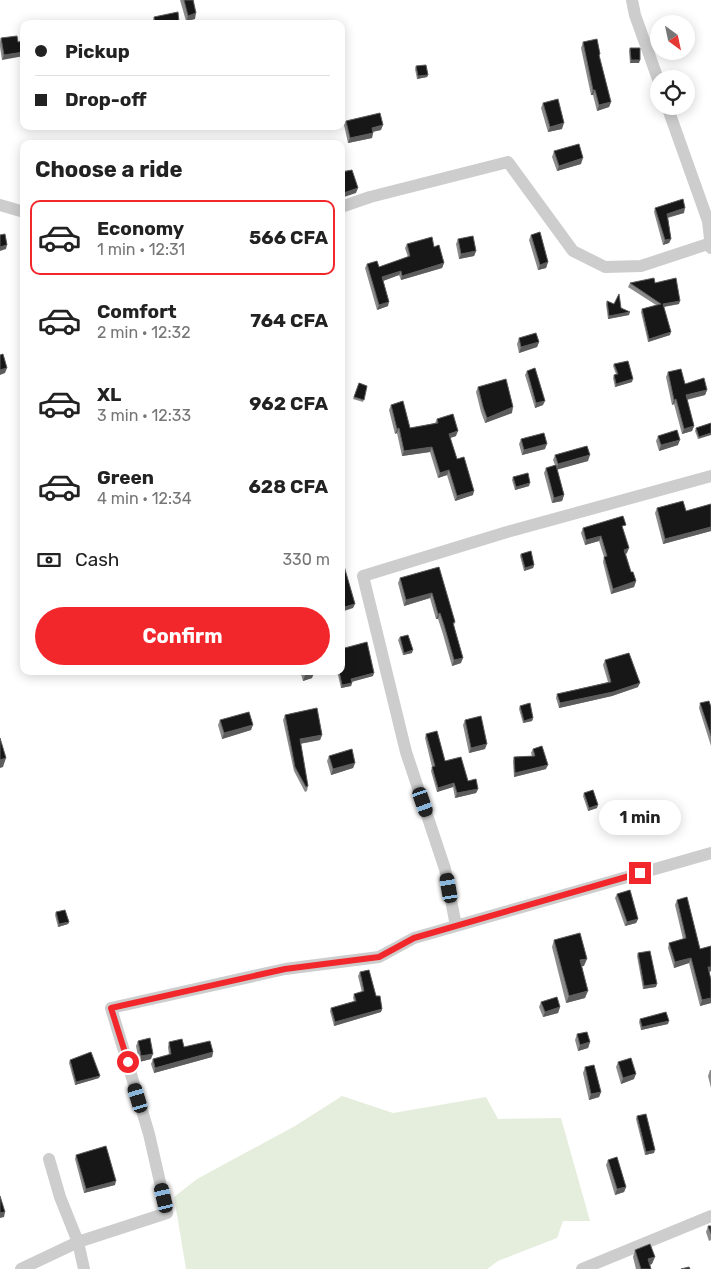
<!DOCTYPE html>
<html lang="en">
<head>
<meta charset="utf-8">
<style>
  :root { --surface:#fff; --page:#f2f2f2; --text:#222; --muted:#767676; --line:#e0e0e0; --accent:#f2272c }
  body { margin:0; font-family:Rubik,sans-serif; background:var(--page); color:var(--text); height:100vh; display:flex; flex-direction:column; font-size:19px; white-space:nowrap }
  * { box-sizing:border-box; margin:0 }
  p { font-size:16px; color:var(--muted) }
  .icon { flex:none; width:28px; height:28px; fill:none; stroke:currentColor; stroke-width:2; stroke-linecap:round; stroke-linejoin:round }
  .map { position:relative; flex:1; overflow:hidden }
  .sheet { position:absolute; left:20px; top:140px; width:325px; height:535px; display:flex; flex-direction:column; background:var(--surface); border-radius:10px; box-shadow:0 2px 12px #0003 }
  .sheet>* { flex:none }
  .banner { position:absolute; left:20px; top:20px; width:325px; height:110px; border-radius:10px; box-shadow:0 2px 12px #0003; display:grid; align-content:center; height:110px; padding:0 15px; background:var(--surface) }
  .needle { width:32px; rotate:147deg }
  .buttons { position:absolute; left:650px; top:15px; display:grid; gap:10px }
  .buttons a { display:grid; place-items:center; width:45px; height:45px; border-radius:50%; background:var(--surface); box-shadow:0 2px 12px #0003; font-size:25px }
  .end { position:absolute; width:22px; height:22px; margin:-11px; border:6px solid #f2272c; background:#fff; box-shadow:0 0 0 2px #fff }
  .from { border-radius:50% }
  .bubble { position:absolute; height:35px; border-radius:18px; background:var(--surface); box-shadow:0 2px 12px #0003; font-size:16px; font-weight:700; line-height:35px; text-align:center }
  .car { position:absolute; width:15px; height:30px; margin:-15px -8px; border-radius:6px; box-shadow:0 0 4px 1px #0007; background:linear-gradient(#222 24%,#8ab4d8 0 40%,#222 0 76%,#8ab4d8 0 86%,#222 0) }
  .banner b { display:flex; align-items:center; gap:18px; height:48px; font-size:19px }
  .banner b+b { border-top:1px solid var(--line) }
  .banner i { width:12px; height:12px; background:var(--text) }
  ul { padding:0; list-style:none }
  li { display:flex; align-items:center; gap:15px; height:75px; margin:0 10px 8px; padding:0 5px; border:2px solid transparent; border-radius:10px }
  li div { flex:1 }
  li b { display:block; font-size:19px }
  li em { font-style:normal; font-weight:700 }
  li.on { border-color:var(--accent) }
  li>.icon { width:45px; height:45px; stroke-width:1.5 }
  h2 { padding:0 15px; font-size:22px; line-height:60px }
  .pay { display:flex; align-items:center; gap:12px; height:55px; padding:0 15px; font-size:19px }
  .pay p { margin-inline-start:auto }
  .action { display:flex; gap:10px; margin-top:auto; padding:10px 15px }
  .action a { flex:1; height:58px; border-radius:30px; background:var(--accent); color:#fff; font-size:20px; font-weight:700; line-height:58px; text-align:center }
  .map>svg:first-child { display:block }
  .green { fill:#e5eedd }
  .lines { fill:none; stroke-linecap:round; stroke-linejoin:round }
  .minor { stroke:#cdcdcd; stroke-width:12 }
  .wall { fill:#8b8b8b }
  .shaded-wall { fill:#5d5d5d }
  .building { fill:#171717; stroke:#5d5d5d }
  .route { stroke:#f2272c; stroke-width:6 }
</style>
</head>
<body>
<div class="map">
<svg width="711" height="1269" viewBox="0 0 711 1269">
  <rect width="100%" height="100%" fill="#fff"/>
  <!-- green -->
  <path class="green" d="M342,1096L393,1113L486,1097L498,1119L561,1118L590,1221H563L557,1238L498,1261L487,1269H186L174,1197L197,1179L295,1126Z"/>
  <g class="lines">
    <!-- minor -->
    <path class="minor" d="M632,0L635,15L659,82
      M667,106L708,221L711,248
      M0,205L24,212
      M341,207L370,197L508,162L573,251L605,267L641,266L711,243
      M456,926L445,869L406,752L363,576L507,532L711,476
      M49,1159L60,1197L78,1242L84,1269
      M21,1269L78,1242L167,1213L149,1134L111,1008L285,969L379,957L414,938L711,853
      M582,1269L711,1216"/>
  </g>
  <!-- wall -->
  <path class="wall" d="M180,0H194L195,19L186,21Z
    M154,17L179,24H152Z
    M1,38L18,42L2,60L0,47V41Z
    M583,42L600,54L599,57L611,102L609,107L597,111L593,95H591L581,48Z
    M630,48L639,63H630L629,51Z
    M416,66L428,75L427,77L417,79L415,69Z
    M543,103L562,129L548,132L541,108Z
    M346,121L381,130L373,132L372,138L348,143L344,125Z
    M554,151L581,164L557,171L552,157Z
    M655,208L684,213L668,218L671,239L669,243L663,245L654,212Z
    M531,235L548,262L546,268L538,270L529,240Z
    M458,239L476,251L474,256L459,259L456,244Z
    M407,244L434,247L444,263L442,268L401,280L399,275L383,281L388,306L377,310L365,268L367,264L379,267L408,257L405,248Z
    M630,283H655L679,304L664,307L670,335L648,342L641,312L642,309L656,305L628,287Z
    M607,301L621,308L629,315L608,319L606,304Z
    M519,338L539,342L537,347L519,353L517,344Z
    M614,364L632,382L615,387L613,378L614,375L616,374L613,366Z
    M527,371L543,405L535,408L525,375Z
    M668,372L685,384L707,390L705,395L687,400L694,426L692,431L682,434L674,404L672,405L666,377Z
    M359,383L367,386L363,402L353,399Z
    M478,387L512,413L485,423L481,412L476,392Z
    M391,405L410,428L435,423L437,419L456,436L450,438L457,459L473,495L455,501L447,475L438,478L430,452L402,456L397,433L395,434L389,410Z
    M711,423L698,439L695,431L696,428Z
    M658,436L678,445L659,451L656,441Z
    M521,439L545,449L522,455L519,444Z
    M555,455L588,461L557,469L564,495L562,501L552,503L544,473L546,468L555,465L553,460Z
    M513,477L529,486L515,490L512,480Z
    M711,504V531L663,544L655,513L657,508L686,511Z
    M583,528L624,530H623L627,553L626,554L631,572L636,581L634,587L611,594L603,562L604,557L599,541L585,545L581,533Z
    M521,554L534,565L533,568L524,571L520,556Z
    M439,567L455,622L454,625L461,663L452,666L442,631L438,619H436L430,598L404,606L398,583L400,578Z
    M400,637L412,653L403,655L398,640Z
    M605,660L638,687L612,696L559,708L556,698L557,694L608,682L603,665Z
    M300,671H313L312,678L303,681Z
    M337,671H341L373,676L352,682L351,686L341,688Z
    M700,703L711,707V746L699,708Z
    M520,706L533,718L532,721L523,723L519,709Z
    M317,708L322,735L320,740L300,744L308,786L307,791L305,792L294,771L283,720L285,715Z
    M220,720L251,730L222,739L218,725Z
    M465,720L485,749L469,753L463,725Z
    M426,734L445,761L468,781L478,789L476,793L455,798L453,787L437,792L431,771L432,767L425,738Z
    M533,749L546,769L514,777L513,762L514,757L532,756L531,753Z
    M329,756L355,763L353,768L331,775L327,761Z
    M584,793L597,808L588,811L583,796Z
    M617,894L638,919L636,923L625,926L615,898Z
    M677,900L700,949L711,946V971L709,972L711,980V1003L700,1006L689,963L674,968L668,948L669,943L683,939L675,905Z
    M56,912L69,922L68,924L58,927L55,915Z
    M554,940L584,966H582L585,998L566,1003L552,947Z
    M638,953L656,987L643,989L637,956Z
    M360,972L376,996L382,1009L381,1012L334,1026L330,1011L331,1008L354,1001L353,998L354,994L362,992L358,976Z
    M541,1002L560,1007L558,1013L543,1017L539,1007Z
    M640,1019L668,1024L641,1030L639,1022Z
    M577,1034L590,1042L588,1048L578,1051L575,1040Z
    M138,1041L151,1059L139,1062L136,1046Z
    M169,1042L184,1047L213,1052L212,1057L154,1073L151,1064L153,1059L169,1055L168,1047Z
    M70,1060L99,1078L75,1085L69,1063Z
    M618,1062L634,1079L621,1084L616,1067Z
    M585,1067L601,1092L599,1097L589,1100L583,1073Z
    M710,1070H711V1088L708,1076Z
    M637,1116L654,1153L645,1155L636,1119Z
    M76,1155L115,1185L84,1193L75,1159Z
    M608,1160L626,1187L624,1192L615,1195L606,1165Z
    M708,1226H711V1240L709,1241L706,1232Z
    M635,1250L652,1264L650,1265L651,1269H636L633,1257Z"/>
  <!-- shaded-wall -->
  <path class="shaded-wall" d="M196,13L195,19L186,21L188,16Z
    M24,52V56L2,60L4,55Z
    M631,60H640L639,63H630Z
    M428,75L427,77L417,79L418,76Z
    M593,90H595L593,95H591Z
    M611,102L609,107L597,111L599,105Z
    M564,123L562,129L548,132L550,127Z
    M383,125L381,130L371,132L372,128Z
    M373,133L372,138L348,143L350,138Z
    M583,158L581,164L557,171L559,166Z
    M358,188L356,193L341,198V194Z
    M685,208L684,213L665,218L667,214Z
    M671,239L669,243L663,245L665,240Z
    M7,245L6,249L0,251V247Z
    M476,251L474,256L459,259L461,254Z
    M548,262L546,268L538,270L540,265Z
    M444,263L442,268L401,280L402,276Z
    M401,271L399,275L380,282L382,277Z
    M680,301L679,304L662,307L663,304Z
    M389,302L388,306L377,310L379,305Z
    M630,312L629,315L608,319L609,316Z
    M671,332L670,335L648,342L649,339Z
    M539,342L537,347L519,353L521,347Z
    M7,368L5,373L0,375V370Z
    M633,379L632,382L615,387L616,384Z
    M707,390L705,395L684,400L686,395Z
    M676,399L674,404L672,405L674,400Z
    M545,401L543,405L535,408L536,403Z
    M513,407L512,413L485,423L487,418Z
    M694,426L692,431L682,434L684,429Z
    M399,428L397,433L395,434L397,429Z
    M458,431L456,436L447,439L449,434Z
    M711,433V435L698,439L699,437Z
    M680,440L678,445L659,451L661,445Z
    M547,444L545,449L522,455L524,450Z
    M432,447L430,452L402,456L404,451Z
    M590,455L588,461L556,470L558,464Z
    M449,470L447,475L438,478L440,473Z
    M530,483L529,486L515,490L516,487Z
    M474,491L473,495L455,501L457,496Z
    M564,495L562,501L552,503L554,498Z
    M711,527V531L663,544L665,539Z
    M601,536L599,541L585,545L586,540Z
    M629,548L627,553L622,555L624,550Z
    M534,565L533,568L524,571L525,568Z
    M636,581L634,587L611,594L613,589Z
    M432,593L430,598L404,606L406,600Z
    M355,604L353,608L341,612V608Z
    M440,613L438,619H436L438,614Z
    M413,650L412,653L403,655L404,653Z
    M463,658L461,663L452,666L454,660Z
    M314,673L312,678L303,681L305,675Z
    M374,673L373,676L350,682L351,679Z
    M352,683L351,686L341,688L342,685Z
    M640,683L638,687L612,696L559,708L560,703Z
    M533,718L532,721L523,723L524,721Z
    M253,725L251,730L222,739L224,733Z
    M322,735L320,740L298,744L300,739Z
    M487,744L485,749L469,753L471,748Z
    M6,758L3,767L0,768V760Z
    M355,763L353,768L331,775L333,769Z
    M548,765L546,769L514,777L515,773Z
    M454,783L453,787L437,792L438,788Z
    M478,789L476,793L455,798L457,793Z
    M598,805L597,808L588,811L589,808Z
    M638,919L636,923L625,926L627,922Z
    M69,922L68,924L58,927L59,924Z
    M691,958L689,963L674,968L675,962Z
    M587,959L584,966L577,967L580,960Z
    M708,967H711V971L706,973Z
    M657,984L656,987L643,989L644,986Z
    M588,991L585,998L566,1003L569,996Z
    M711,998V1003L700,1006L702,1000Z
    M560,1007L558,1013L543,1017L545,1012Z
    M382,1009L381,1012L334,1026L335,1022Z
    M669,1021L668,1024L641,1030L642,1027Z
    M590,1042L588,1048L578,1051L580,1045Z
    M213,1052L212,1057L154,1073L155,1068Z
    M153,1054L151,1059L139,1062L141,1056Z
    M636,1074L634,1079L621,1084L623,1078Z
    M100,1076L99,1078L75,1085L76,1082Z
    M601,1092L599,1097L589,1100L591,1094Z
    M655,1150L654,1153L645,1155L646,1152Z
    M116,1181L115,1185L84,1193L86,1189Z
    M626,1187L624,1192L615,1195L617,1189Z
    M5,1212L4,1217L0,1218V1213Z
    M655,1257L652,1264L645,1266L648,1259Z"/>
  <!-- building -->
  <path class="building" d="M184,0H193L196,13L188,16Z
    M178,12L179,22L171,24H155L154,17Z
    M17,36L18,42L24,41V52L4,55L1,38Z
    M597,39L600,54L599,55L611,102L599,105L595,90H593L583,42Z
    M630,48H640V60H631Z
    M426,65L428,75L418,76L416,66Z
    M558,99L564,123L550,127L543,103Z
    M380,113L383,125L372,128L373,133L350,138L346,121Z
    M579,144L583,158L559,166L554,151Z
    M352,170L358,188L341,194V172Z
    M683,199L685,208L667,214L671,239L665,240L655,208Z
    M540,232L548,262L540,265L531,235Z
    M5,234L7,245L0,247V235Z
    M473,236L476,251L461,254L458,239Z
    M432,237L434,247L439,245L444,263L402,276L401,271L382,277L389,302L379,305L367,264L377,261L379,267L410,256L407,244Z
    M654,278L655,283L676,278L680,301L663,304L671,332L649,339L642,309L661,304L630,283Z
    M619,294L621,308L630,312L609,316L607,301L614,304Z
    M536,333L539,342L521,347L519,338Z
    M3,354L7,368L0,370V355Z
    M628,361L633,379L616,384L614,375L618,374L614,364Z
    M535,368L545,401L536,403L527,371Z
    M681,369L685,384L704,378L707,390L686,395L694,426L684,429L676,399L674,400L668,372Z
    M506,379L513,407L487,418L483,407L478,387Z
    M359,383L367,386L364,400L354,397Z
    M403,401L410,428L438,423L437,419L453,414L458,431L449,434L457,459L464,457L474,491L457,496L449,470L440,473L432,447L404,451L399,428L397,429L391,405Z
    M711,423V433L699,437L696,428Z
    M677,430L680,440L661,445L658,436Z
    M544,433L547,444L524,450L521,439Z
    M587,446L590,455L558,464L555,455Z
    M556,465L564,495L554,498L546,468Z
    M528,473L530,483L516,487L513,477Z
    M683,501L686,511L711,504V527L665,539L657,508Z
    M623,516L626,525L622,526L629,548L624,550L631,572H633L636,581L613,589L604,557L607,556L601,536L586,540L583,528Z
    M531,551L534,565L525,568L521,554Z
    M341,555L344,565L341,566Z
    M341,566H344L355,604L341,608Z
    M439,567L455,622L453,623L463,658L454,660L444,625L440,613L438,614L432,593L406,600L400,578Z
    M408,635L413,650L404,653L400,637Z
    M367,642L374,673L351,679L352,683L342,685L339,671H341V649Z
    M629,653L640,683L613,692L560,703L557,694L611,682L605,660Z
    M303,671H313L314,673L305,675Z
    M709,701L711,707V736L700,703Z
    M530,703L533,718L524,721L520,706Z
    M317,708L322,735L300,739L308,786L306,787L295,767L285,715Z
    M249,712L253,725L224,733L220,720Z
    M481,716L487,744L471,748L465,720Z
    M437,731L445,761L461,757L468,781L476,779L478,789L457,793L454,783L438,788L432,767L435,766L426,734Z
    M0,738L6,758L0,760Z
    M542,746L548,765L515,773L514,757L535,756L533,749Z
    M352,749L355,763L333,769L329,756Z
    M593,790L598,805L589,808L584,793Z
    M630,890L638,919L627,922L617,894Z
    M687,897L700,949L711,946V967H708L711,980V998L702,1000L691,958L675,962L669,943L686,938L677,900Z
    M65,910L69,922L59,924L56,912Z
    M580,933L587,959L580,960L588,991L569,996L554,940Z
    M650,951L657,984L644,986L638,953Z
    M369,970L376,996H380L382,1009L335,1022L331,1008L356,1001L354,994L364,991L360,972Z
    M557,997L560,1007L545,1012L541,1002Z
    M666,1012L669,1021L642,1027L640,1019Z
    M587,1032L590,1042L580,1045L577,1034Z
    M150,1038L153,1054L141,1056L138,1041Z
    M182,1039L184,1047L210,1041L213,1052L155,1068L153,1059L171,1054L169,1042Z
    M91,1052L100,1076L76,1082L70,1060Z
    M631,1058L636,1074L623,1078L618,1062Z
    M594,1065L601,1092L591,1094L585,1067Z
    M646,1114L655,1150L646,1152L637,1116Z
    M106,1146L116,1181L86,1189L76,1155Z
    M617,1157L626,1187L617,1189L608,1160Z
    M0,1196L5,1212L0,1213Z
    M708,1226H711V1234Z
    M650,1244L655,1257L648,1259L651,1269H641L635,1250Z
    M689,1267L690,1269H681Z"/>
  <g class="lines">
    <!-- route -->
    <path class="route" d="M128,1062L111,1008L285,969L379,957L414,938L640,873"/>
  </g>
</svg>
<div class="buttons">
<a><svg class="needle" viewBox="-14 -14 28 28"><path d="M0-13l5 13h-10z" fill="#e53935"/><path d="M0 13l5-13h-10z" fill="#767676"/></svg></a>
<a><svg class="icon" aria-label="locate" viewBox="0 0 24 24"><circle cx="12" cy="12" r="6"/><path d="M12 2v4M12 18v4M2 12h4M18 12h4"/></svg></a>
</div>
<i class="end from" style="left:128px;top:1062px"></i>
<i class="end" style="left:640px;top:873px"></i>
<div class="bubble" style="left:599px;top:800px;width:82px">1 min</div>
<i class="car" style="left:423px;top:802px;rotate:161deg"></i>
<i class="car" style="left:449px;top:888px;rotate:350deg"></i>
<i class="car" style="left:138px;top:1098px;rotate:343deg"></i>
<i class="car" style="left:164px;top:1198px;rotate:347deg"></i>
<div class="banner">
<b><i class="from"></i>Pickup</b>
<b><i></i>Drop-off</b>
</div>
<section class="sheet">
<h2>Choose a ride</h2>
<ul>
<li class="on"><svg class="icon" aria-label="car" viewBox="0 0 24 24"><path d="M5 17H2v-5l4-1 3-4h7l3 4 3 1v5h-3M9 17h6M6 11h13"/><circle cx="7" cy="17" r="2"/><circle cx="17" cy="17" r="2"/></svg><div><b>Economy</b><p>1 min · 12:31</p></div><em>566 CFA</em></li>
<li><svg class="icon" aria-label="car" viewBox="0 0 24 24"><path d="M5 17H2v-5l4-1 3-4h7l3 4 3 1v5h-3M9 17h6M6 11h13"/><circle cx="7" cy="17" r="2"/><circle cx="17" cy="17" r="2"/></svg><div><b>Comfort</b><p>2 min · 12:32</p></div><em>764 CFA</em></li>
<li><svg class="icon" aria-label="car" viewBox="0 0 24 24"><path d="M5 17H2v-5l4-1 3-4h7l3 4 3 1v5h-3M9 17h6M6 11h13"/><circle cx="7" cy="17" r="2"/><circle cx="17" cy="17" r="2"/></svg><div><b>XL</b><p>3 min · 12:33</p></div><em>962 CFA</em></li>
<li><svg class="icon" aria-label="car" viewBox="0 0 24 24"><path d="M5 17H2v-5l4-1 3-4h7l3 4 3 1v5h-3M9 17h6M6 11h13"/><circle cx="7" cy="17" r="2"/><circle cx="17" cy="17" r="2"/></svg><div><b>Green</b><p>4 min · 12:34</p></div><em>628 CFA</em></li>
</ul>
<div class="pay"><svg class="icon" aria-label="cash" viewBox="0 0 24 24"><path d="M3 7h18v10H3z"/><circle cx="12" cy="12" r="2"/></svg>Cash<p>330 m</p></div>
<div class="action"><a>Confirm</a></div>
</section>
</div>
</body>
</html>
